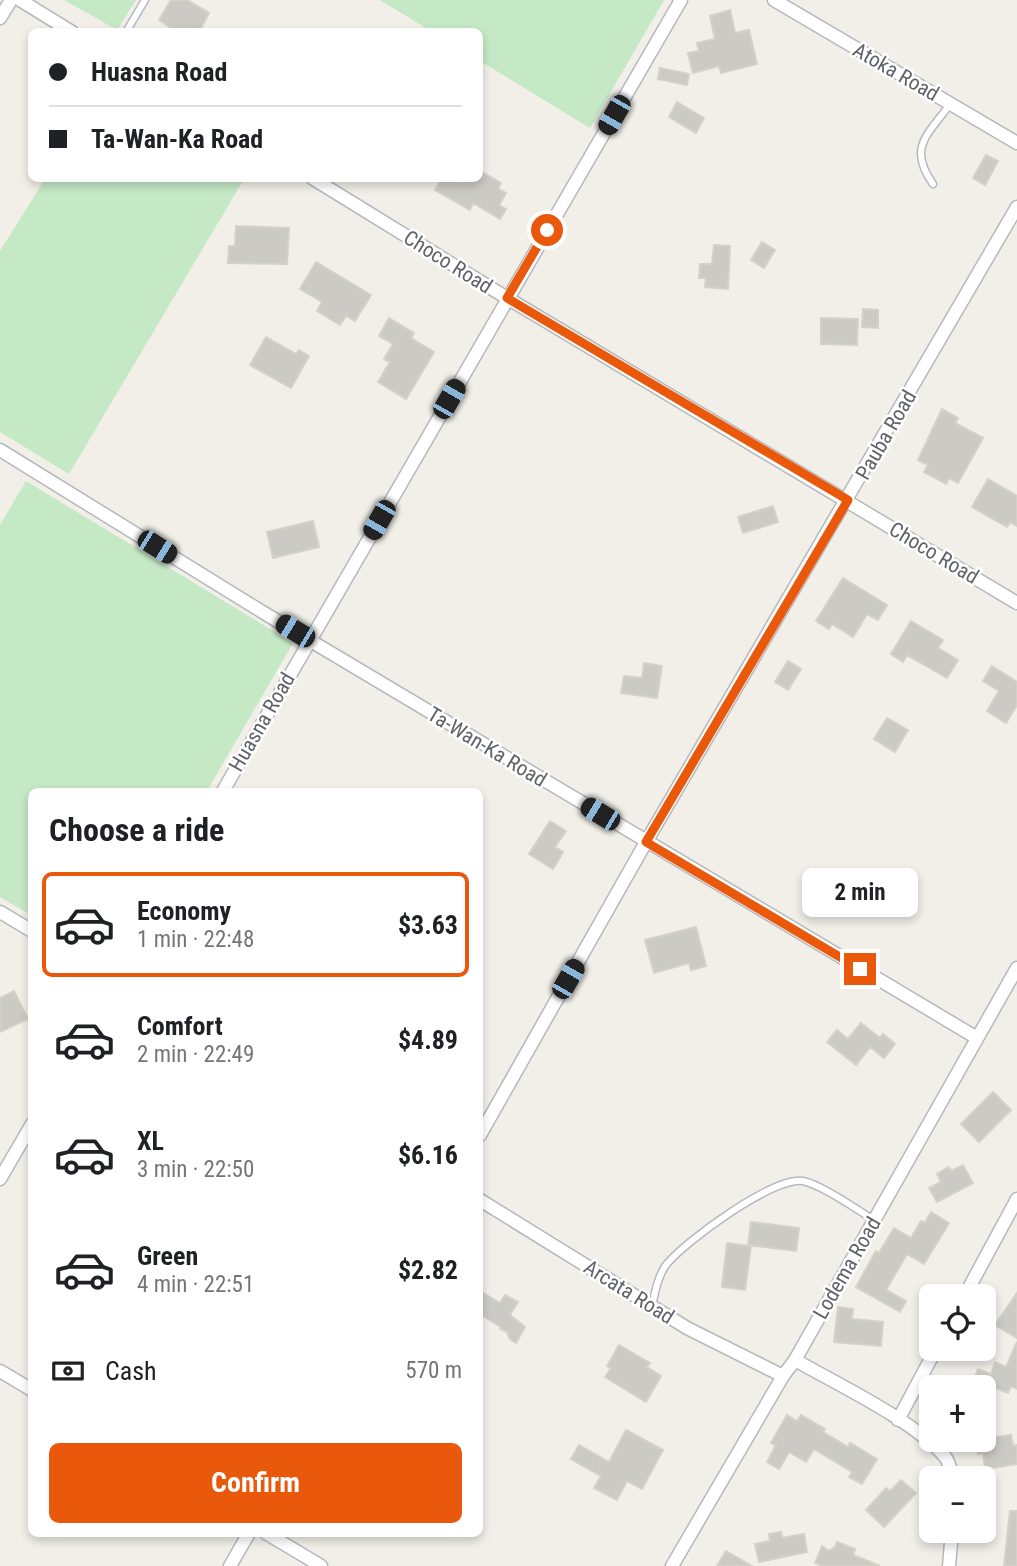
<!DOCTYPE html>
<html lang="en">
<head>
<meta charset="utf-8">
<style>
  :root { --surface:#fff; --page:#f2f2f2; --text:#202124; --muted:#757577; --line:#e0e0e0; --accent:#ea580c }
  body { margin:0; font-family:"Roboto Condensed",sans-serif; background:var(--page); color:var(--text); height:100vh; display:flex; flex-direction:column; font-size:26px; white-space:nowrap }
  * { box-sizing:border-box; margin:0 }
  p { font-size:23px; color:var(--muted) }
  .icon { flex:none; width:38px; height:38px; fill:none; stroke:currentColor; stroke-width:2; stroke-linecap:round; stroke-linejoin:round }
  .map { position:relative; flex:1; overflow:hidden }
  .side { position:absolute; left:28px; top:788px; width:455px; height:749px; display:flex; flex-direction:column; background:var(--surface); border-radius:10px; box-shadow:0 4px 10px #0003 }
  .side>* { flex:none }
  .hud { position:absolute; left:28px; top:28px; width:455px; height:154px; border-radius:10px; box-shadow:0 4px 10px #0003; display:grid; align-content:center; height:154px; padding:0 21px; background:var(--surface) }
  .buttons { position:absolute; left:919px; top:1284px; display:grid; gap:14px }
  .buttons a { display:grid; place-items:center; width:77px; height:77px; border-radius:10px; background:var(--surface); box-shadow:0 4px 10px #0003; font-size:35px }
  .end { position:absolute; width:32px; height:32px; margin:-16px; border:9px solid #ea580c; background:#fff; box-shadow:0 0 0 4px #fff }
  .from { border-radius:50% }
  .bubble { position:absolute; height:49px; border-radius:10px; background:var(--surface); box-shadow:0 4px 10px #0003; font-size:23px; font-weight:700; line-height:49px; text-align:center }
  .car { position:absolute; width:21px; height:42px; margin:-21px -10px; border-radius:9px; box-shadow:0 0 5px 2px #0007; background:linear-gradient(#222 24%,#8ab4d8 0 40%,#222 0 76%,#8ab4d8 0 86%,#222 0) }
  .hud b { display:flex; align-items:center; gap:24px; height:66px; font-size:26px }
  .hud b+b { border-top:2px solid var(--line) }
  .hud i { width:18px; height:18px; background:var(--text) }
  ul { padding:0; list-style:none }
  li { display:flex; align-items:center; gap:21px; height:105px; margin:0 14px 10px; padding:0 7px; border:4px solid transparent; border-radius:10px }
  li div { flex:1 }
  li b { display:block; font-size:26px }
  li em { font-style:normal; font-weight:700 }
  li.active { border-color:var(--accent) }
  li>.icon { width:63px; height:63px; stroke-width:1.5 }
  h2 { padding:0 21px; font-size:32px; line-height:84px }
  .pay { display:flex; align-items:center; gap:18px; height:77px; padding:0 21px; font-size:26px }
  .pay p { margin-inline-start:auto }
  .cta { display:flex; gap:14px; margin-top:auto; padding:14px 21px }
  .cta a { flex:1; height:80px; border-radius:10px; background:var(--accent); color:#fff; font-size:28px; font-weight:700; line-height:80px; text-align:center }
  .map>svg:first-child { display:block }
  .green { fill:#c5e8c5 }
  .building { fill:#cccac5; stroke:#d6d1c6; stroke-width:2 }
  .lines { fill:none; stroke-linecap:round; stroke-linejoin:round }
  .lane-casing { stroke:#b5b8bc; stroke-width:9 }
  .street-casing { stroke:#b5b8bc; stroke-width:15 }
  .lane { stroke:#fff; stroke-width:6 }
  .street { stroke:#fff; stroke-width:12 }
  .route { stroke:#ea580c; stroke-width:9 }
  .labels { text-anchor:middle; dominant-baseline:central; stroke-width:5; stroke-linejoin:round; paint-order:stroke }
  .street-label { font-size:21px; fill:#5f6368; stroke:#fff }
</style>
</head>
<body>
<div class="map">
<svg width="1017" height="1566" viewBox="0 0 1017 1566">
  <rect width="100%" height="100%" fill="#f1efe8"/>
  <!-- green -->
  <path class="green" d="M64,0H136L117,30Z
    M380,0H664L590,128L480,61V32L431,31Z
    M45,179H244L69,474L0,432V251Z
    M26,481L293,643L207,791H32L31,915L0,897V525Z"/>
  <!-- building -->
  <path class="building" d="M171,0H187L209,13L199,32H177L159,20Z
    M730,10L735,33L749,30L757,64L721,73L719,66L693,73L688,53L699,51L697,43L715,39L710,16Z
    M660,68L689,74L687,85L658,79Z
    M677,102L704,118L696,133L669,117Z
    M986,155L998,161L985,185L973,178Z
    M480,171L501,183L498,189L506,193L499,205L506,209L500,219L473,203L470,210L435,190L442,178H450L457,182L459,178H480Z
    M236,226L289,228L287,264L228,263L229,246H235Z
    M762,242L775,250L764,268L751,260Z
    M714,245L730,246L728,289L705,287L706,278H699L700,264H712Z
    M316,262L371,295L355,321L346,316L340,325L317,311L322,302L300,289Z
    M863,309L878,310V328L862,327Z
    M389,318L414,333L411,338L434,352L406,399L378,382L390,362L384,359L393,344L379,336Z
    M821,318L858,319L857,345L821,344Z
    M266,337L296,354L299,350L309,356L291,388L250,365Z
    M942,409L958,418L955,423L983,438L958,483L949,478L946,484L924,472L928,465L918,460Z
    M988,479L1017,496V526L1010,522L1007,527L972,507Z
    M773,506L778,522L743,533L738,517Z
    M313,521L319,547L273,558L267,532Z
    M843,578L887,605L878,620L867,614L853,637L832,624L829,629L816,621Z
    M911,621L943,640L938,648L958,660L947,678L907,655L903,662L891,654Z
    M788,661L801,669L788,690L775,682Z
    M644,663L662,666L657,698L621,693L624,676L642,678Z
    M992,666L1017,682V705L1006,723L987,711L999,691L983,681Z
    M887,718L908,730L895,752L874,739Z
    M550,821L566,831L555,847L563,852L553,869L529,854Z
    M696,927L706,966L691,970L689,963L654,973L645,940Z
    M14,991L28,1019L0,1032V998Z
    M861,1023L880,1038L883,1034L895,1044L884,1058L870,1047L856,1065L827,1042L837,1030L848,1039Z
    M993,1092L1011,1110L979,1142L961,1124Z
    M963,1165L973,1183L937,1202L929,1188L941,1182L937,1174L949,1167L951,1171Z
    M931,1212L949,1223L924,1264L907,1254L886,1290L906,1301L900,1312L856,1287L876,1251L879,1253L894,1228L911,1238L921,1221L925,1223Z
    M751,1222L799,1228L796,1251L748,1245Z
    M727,1243L751,1246L745,1290L722,1287Z
    M480,1291L500,1303L505,1295L518,1302L510,1315L525,1327L516,1343L510,1339L507,1332L500,1329L501,1327L480,1314Z
    M1017,1293V1338L995,1325Z
    M838,1307L853,1309L852,1319L883,1322L881,1346L834,1342Z
    M1017,1342V1389L1011,1386L1008,1393L974,1379L978,1369L991,1374L995,1362L1006,1367Z
    M619,1345L650,1363L647,1367L661,1376L646,1402L605,1377L611,1368L607,1366Z
    M787,1415L797,1421L801,1415L825,1429L823,1432L848,1447L850,1443L877,1459L862,1484L849,1477L852,1472L814,1449L806,1462L789,1452L779,1469L767,1462L776,1445L771,1443Z
    M626,1430L663,1450L642,1489L627,1481L617,1500L594,1488L601,1476L571,1459L579,1445L609,1462Z
    M1011,1435L1013,1446L1017,1445V1464L985,1469L983,1453L978,1454L976,1440Z
    M901,1480L916,1493L884,1527L866,1510L886,1488L890,1491Z
    M1010,1511H1017V1566H1004Z
    M781,1532L782,1538L804,1534L807,1552L759,1562L755,1544L770,1541L769,1534Z
    M837,1542L855,1549L853,1555L880,1566H822L815,1563L822,1546L829,1551L835,1547Z
    M726,1551L752,1566H717Z"/>
  <g class="lines">
    <defs>
      <path id="lane" d="M126,32L145,0
        M933,184C907,147 928,135 950,104
        M652,1306C655,1292 658,1276 666,1265C684,1242 774,1176 803,1181C822,1185 856,1209 874,1220"/>
      <path id="street" d="M20,0L72,32
        M774,0L1017,143
        M0,18L11,0
        M312,178L507,298L1017,603
        M0,450L269,616L977,1038
        M223,791L681,0
        M0,912L32,931
        M480,1135L646,842L1017,207
        M0,1179L32,1124
        M480,1200L687,1328L783,1376
        M964,1297L1017,1199
        M795,1360C837,1384 917,1422 946,1458C950,1464 951,1472 953,1479
        M0,1371L32,1390
        M898,1420L936,1349
        M266,1533L321,1566
        M230,1566L249,1533
        M672,1566L783,1376L795,1360L1017,968
        M949,1566L952,1531"/>
    </defs>
    <!-- lane casing -->
    <use href="#lane" class="lane-casing"/>
    <!-- street casing -->
    <use href="#street" class="street-casing"/>
    <!-- lane -->
    <use href="#lane" class="lane"/>
    <!-- street -->
    <use href="#street" class="street"/>
  </g>
  <g class="lines">
    <!-- route -->
    <path class="route" d="M547,230L507,298L848,500L646,842L860,969"/>
  </g>
  <g class="labels">
    <!-- street labels -->
    <g class="street-label">
      <text transform="translate(896 72) rotate(30)">Atoka Road</text>
      <text transform="translate(448 262) rotate(32)">Choco Road</text>
      <text transform="translate(886 435) rotate(-60)">Pauba Road</text>
      <text transform="translate(934 553) rotate(31)">Choco Road</text>
      <text transform="translate(262 722) rotate(-60)">Huasna Road</text>
      <text transform="translate(487 747) rotate(31)">Ta-Wan-Ka Road</text>
      <text transform="translate(847 1268) rotate(-60)">Lodema Road</text>
      <text transform="translate(629 1292) rotate(32)">Arcata Road</text>
    </g>
  </g>
</svg>
<div class="buttons">
<a><svg class="icon" aria-label="locate" viewBox="0 0 24 24"><circle cx="12" cy="12" r="6"/><path d="M12 2v4M12 18v4M2 12h4M18 12h4"/></svg></a>
<a>+</a>
<a>−</a>
</div>
<i class="end from" style="left:547px;top:230px"></i>
<i class="end" style="left:860px;top:969px"></i>
<div class="bubble" style="left:802px;top:868px;width:116px">2 min</div>
<i class="car" style="left:614px;top:115px;rotate:210deg"></i>
<i class="car" style="left:449px;top:399px;rotate:30deg"></i>
<i class="car" style="left:379px;top:520px;rotate:210deg"></i>
<i class="car" style="left:157px;top:547px;rotate:122deg"></i>
<i class="car" style="left:295px;top:631px;rotate:301deg"></i>
<i class="car" style="left:600px;top:814px;rotate:301deg"></i>
<i class="car" style="left:568px;top:979px;rotate:30deg"></i>
<div class="hud">
<b><i class="from"></i>Huasna Road</b>
<b><i></i>Ta-Wan-Ka Road</b>
</div>
<section class="side">
<h2>Choose a ride</h2>
<ul>
<li class="active"><svg class="icon" aria-label="car" viewBox="0 0 24 24"><path d="M5 17H2v-5l4-1 3-4h7l3 4 3 1v5h-3M9 17h6M6 11h13"/><circle cx="7" cy="17" r="2"/><circle cx="17" cy="17" r="2"/></svg><div><b>Economy</b><p>1 min · 22:48</p></div><em>$3.63</em></li>
<li><svg class="icon" aria-label="car" viewBox="0 0 24 24"><path d="M5 17H2v-5l4-1 3-4h7l3 4 3 1v5h-3M9 17h6M6 11h13"/><circle cx="7" cy="17" r="2"/><circle cx="17" cy="17" r="2"/></svg><div><b>Comfort</b><p>2 min · 22:49</p></div><em>$4.89</em></li>
<li><svg class="icon" aria-label="car" viewBox="0 0 24 24"><path d="M5 17H2v-5l4-1 3-4h7l3 4 3 1v5h-3M9 17h6M6 11h13"/><circle cx="7" cy="17" r="2"/><circle cx="17" cy="17" r="2"/></svg><div><b>XL</b><p>3 min · 22:50</p></div><em>$6.16</em></li>
<li><svg class="icon" aria-label="car" viewBox="0 0 24 24"><path d="M5 17H2v-5l4-1 3-4h7l3 4 3 1v5h-3M9 17h6M6 11h13"/><circle cx="7" cy="17" r="2"/><circle cx="17" cy="17" r="2"/></svg><div><b>Green</b><p>4 min · 22:51</p></div><em>$2.82</em></li>
</ul>
<div class="pay"><svg class="icon" aria-label="cash" viewBox="0 0 24 24"><path d="M3 7h18v10H3z"/><circle cx="12" cy="12" r="2"/></svg>Cash<p>570 m</p></div>
<div class="cta"><a>Confirm</a></div>
</section>
</div>
</body>
</html>
